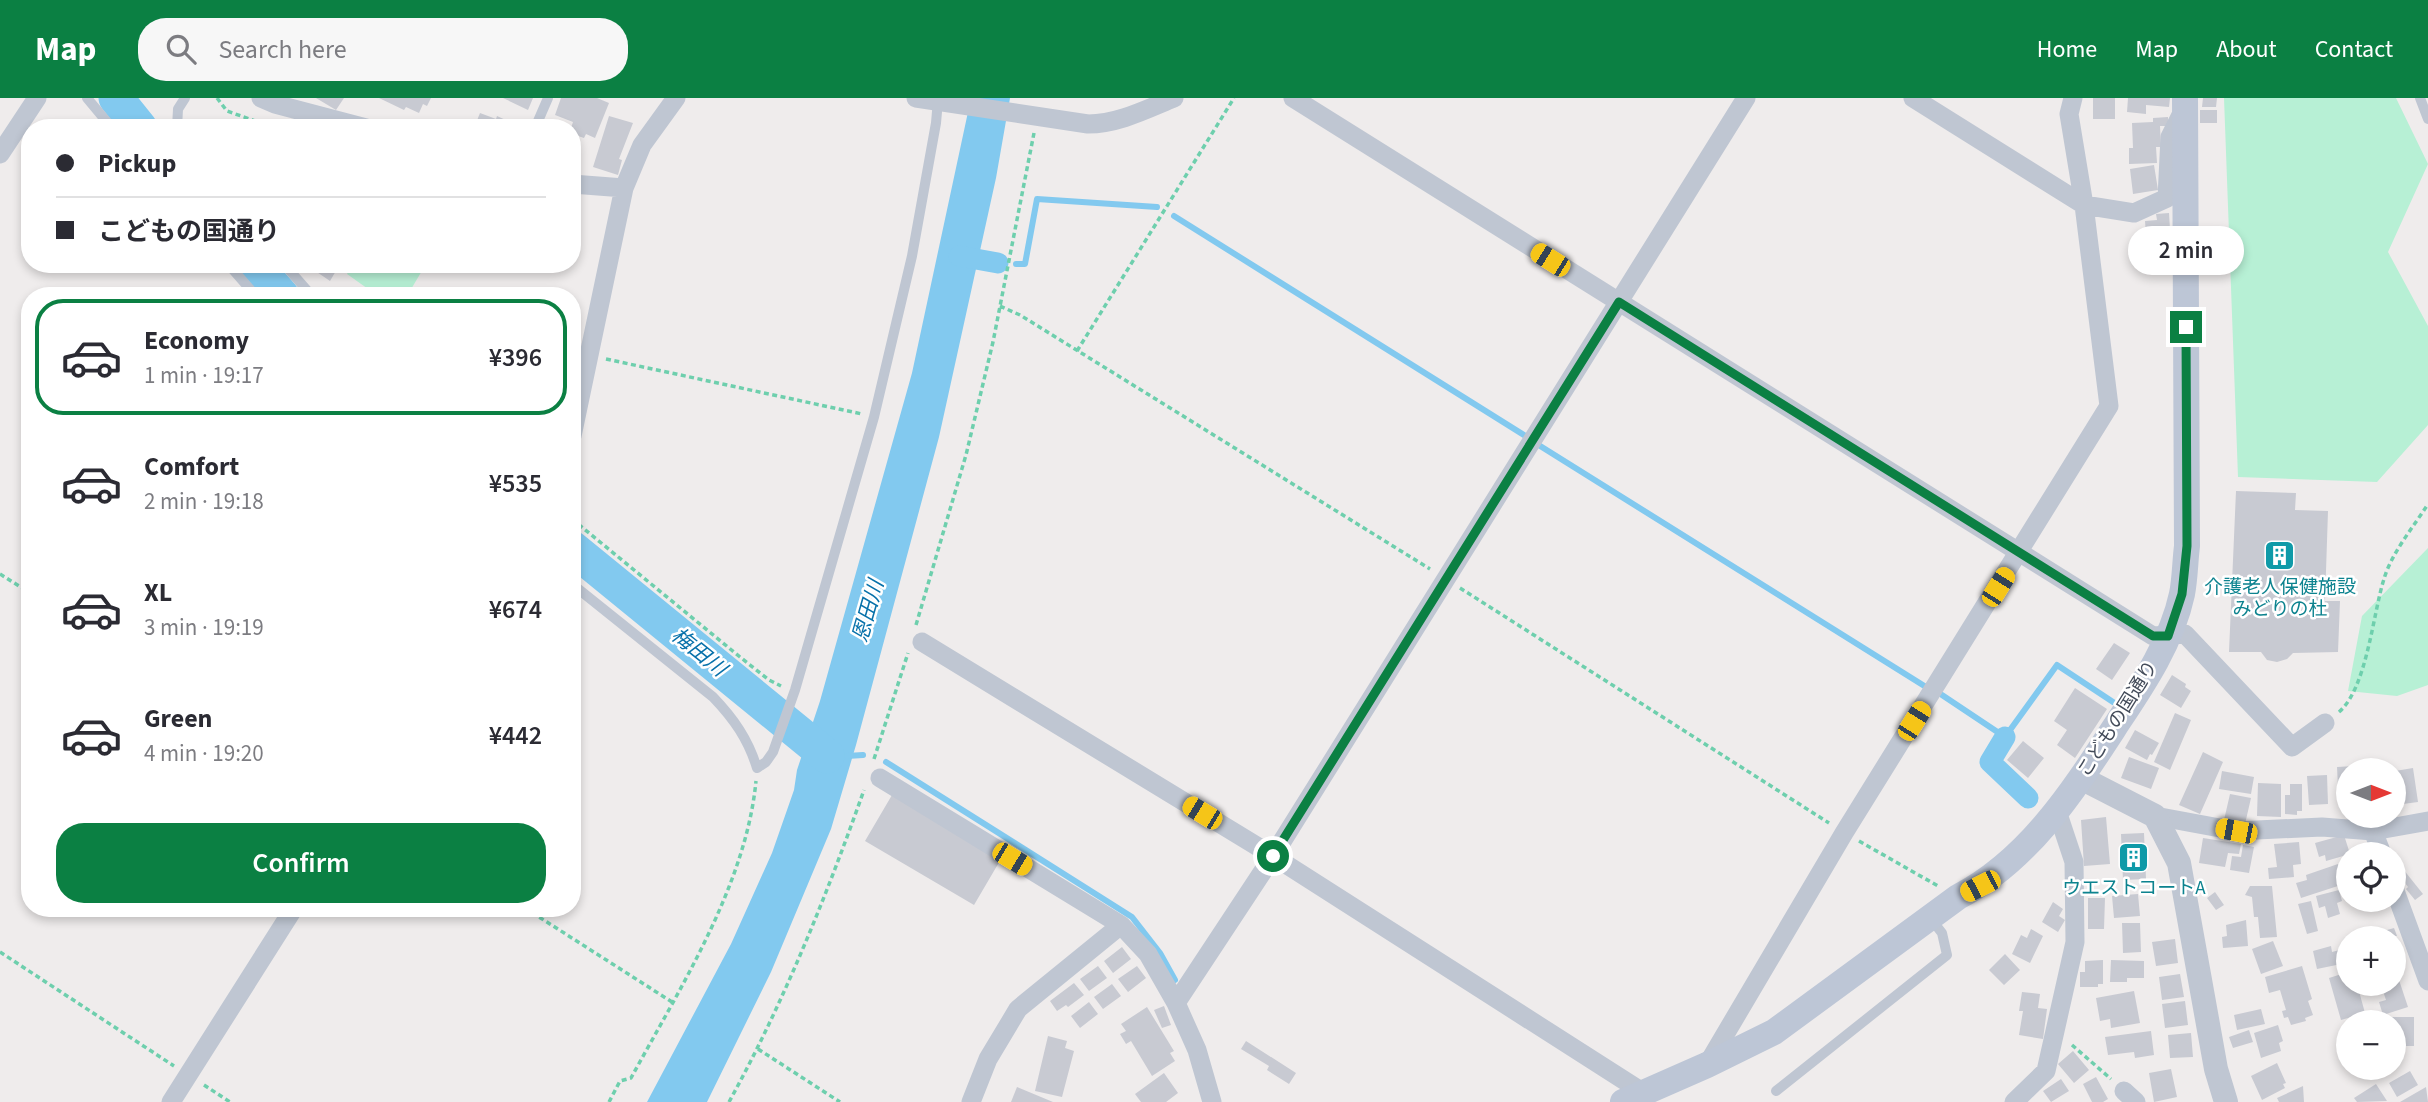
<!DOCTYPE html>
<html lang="en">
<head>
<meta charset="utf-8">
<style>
  :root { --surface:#fff; --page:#f7f7f7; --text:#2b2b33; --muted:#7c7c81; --line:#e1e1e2; --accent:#0b8043 }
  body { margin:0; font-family:"Source Sans 3","Noto Sans JP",sans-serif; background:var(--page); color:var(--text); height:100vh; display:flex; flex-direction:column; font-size:26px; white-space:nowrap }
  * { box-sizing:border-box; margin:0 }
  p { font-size:23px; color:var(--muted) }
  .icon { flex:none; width:38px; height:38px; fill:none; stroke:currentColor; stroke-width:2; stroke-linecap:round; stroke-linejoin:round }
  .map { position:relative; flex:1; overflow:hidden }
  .details { position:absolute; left:21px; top:189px; width:560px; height:630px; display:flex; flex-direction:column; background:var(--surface); border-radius:28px; box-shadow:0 4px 10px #0003 }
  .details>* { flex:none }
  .top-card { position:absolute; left:21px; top:21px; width:560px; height:154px; border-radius:28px; box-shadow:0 4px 10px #0003; display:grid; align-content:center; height:154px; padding:0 35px; background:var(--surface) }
  .needle { width:46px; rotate:90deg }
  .buttons { position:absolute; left:2336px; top:660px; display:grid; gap:14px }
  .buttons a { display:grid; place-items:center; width:70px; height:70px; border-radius:50%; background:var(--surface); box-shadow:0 4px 10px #0003; font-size:35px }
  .end { position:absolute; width:32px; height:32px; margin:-16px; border:9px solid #0b8043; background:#fff; box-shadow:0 0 0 4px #fff }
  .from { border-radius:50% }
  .bubble { position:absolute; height:49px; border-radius:24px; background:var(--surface); box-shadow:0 4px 10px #0003; font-size:23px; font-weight:600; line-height:49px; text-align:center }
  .car { position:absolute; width:21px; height:42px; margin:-21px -10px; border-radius:9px; box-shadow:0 0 5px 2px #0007; background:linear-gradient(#f5c518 24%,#345 0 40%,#f5c518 0 76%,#345 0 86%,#f5c518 0) }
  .top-card b { display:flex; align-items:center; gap:24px; height:66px; font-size:26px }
  .top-card b+b { border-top:2px solid var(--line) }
  .top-card i { width:18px; height:18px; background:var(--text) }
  ul { padding:12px 0 0; list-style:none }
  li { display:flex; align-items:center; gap:21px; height:116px; margin:0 14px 10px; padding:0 21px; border:4px solid transparent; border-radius:28px }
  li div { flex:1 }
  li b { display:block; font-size:26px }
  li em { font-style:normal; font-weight:600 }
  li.selected { border-color:var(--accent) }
  li>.icon { width:63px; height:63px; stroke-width:1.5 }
  .cta { display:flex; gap:14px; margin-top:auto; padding:14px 35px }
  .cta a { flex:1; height:80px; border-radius:28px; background:var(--accent); color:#fff; font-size:28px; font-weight:600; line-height:80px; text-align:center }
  header { display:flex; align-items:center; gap:42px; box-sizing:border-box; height:98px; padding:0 35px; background:var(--accent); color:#fff }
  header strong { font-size:33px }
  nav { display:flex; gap:38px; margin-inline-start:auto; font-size:24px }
  .search { width:490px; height:63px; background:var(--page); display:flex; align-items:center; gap:18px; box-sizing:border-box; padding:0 24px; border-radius:28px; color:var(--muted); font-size:26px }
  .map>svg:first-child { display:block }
  .green { fill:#b7f0d5 }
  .water { fill:#82c9ef }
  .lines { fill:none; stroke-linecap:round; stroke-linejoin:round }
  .stream { stroke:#82c9ef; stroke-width:6 }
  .canal { stroke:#82c9ef; stroke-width:21 }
  .river { stroke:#82c9ef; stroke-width:35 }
  .building { fill:#c8cad2 }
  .path { stroke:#6ecfad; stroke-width:3.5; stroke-dasharray:5 3.5; stroke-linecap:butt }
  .service { stroke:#bfc6d2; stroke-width:10 }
  .minor { stroke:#bfc6d2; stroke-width:19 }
  .tertiary { stroke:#bfc6d2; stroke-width:24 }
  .secondary { stroke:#bdc6d6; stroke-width:26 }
  .route { stroke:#0b8043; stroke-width:9 }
  .labels { text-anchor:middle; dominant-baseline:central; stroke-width:5; stroke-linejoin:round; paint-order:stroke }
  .culture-label { font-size:19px; fill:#0d838f; stroke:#fff }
  .street-label { font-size:19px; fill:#444c5a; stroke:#fff }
  .water-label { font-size:21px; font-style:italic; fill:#0771aa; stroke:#fff }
</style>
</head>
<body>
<header>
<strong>Map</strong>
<div class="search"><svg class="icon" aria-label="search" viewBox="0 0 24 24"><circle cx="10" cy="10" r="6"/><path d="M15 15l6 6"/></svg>Search here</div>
<nav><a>Home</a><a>Map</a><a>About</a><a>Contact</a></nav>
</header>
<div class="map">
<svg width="2428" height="1004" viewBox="0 0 2428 1004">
  <rect width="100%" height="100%" fill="#efecec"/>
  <!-- green -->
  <path class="green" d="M2224,0H2396L2428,66L2388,154L2428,228V327L2377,384L2238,379Z
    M353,166H426L407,198H378L347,176Z
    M2428,450V587L2397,598L2348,593L2362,518Z"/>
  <!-- water -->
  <path class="water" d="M971,0H1010L996,80L939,339L856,647L831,731L771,874L707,1004H647L731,846L772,755L794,692L797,672L820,603L912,275Z"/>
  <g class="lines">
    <!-- stream -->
    <path class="stream" d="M1174,118L1527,339
      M1016,166H1025L1037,101L1157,109
      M1537,346L1926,589
      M1942,597L2005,639L2057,567L2113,604
      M847,658L863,657
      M886,664L1132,819L1160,855L1175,882"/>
    <!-- canal -->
    <path class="canal" d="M959,158L998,165
      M2005,639L1990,664L2028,700"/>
    <!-- river -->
    <path class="river" d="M116,0L140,30
      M254,166L282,198
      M572,450L827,658"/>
  </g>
  <!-- building -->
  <path class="building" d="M316,0H344L336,12Z
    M379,0H431L427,8L423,6L419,15L406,9L404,12Z
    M503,0H533L528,12Z
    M561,0H597L609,5L595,40L586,36L584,40L572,36L571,30L573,24L555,17Z
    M2093,0H2115V21H2093Z
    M2128,0H2170L2169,9L2146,7V16L2127,14Z
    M2203,0H2217L2216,9H2202Z
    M2200,12H2217V25H2200Z
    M480,15L496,21L497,18L514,26L512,30H474Z
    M609,18L633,25L619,61L622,62L618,77L593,69Z
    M2168,19V28H2160L2161,49H2156L2157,65L2129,66V50H2133L2132,25L2153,24V20Z
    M2154,67L2158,92L2133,96L2130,71Z
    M2169,115L2171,148L2147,150L2145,123L2157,122L2156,116Z
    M309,166H340L330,183L308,168Z
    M2236,393L2296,395L2295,412L2328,413L2325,503H2340L2338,554L2293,555L2287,561L2277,564L2267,562L2261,554H2229Z
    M2114,545L2130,555L2112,582L2096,571Z
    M2172,577L2186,586L2185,589L2191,593L2181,610L2160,597Z
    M2075,590L2107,611L2075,660L2057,647L2067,632L2054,623Z
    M2175,615L2191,622L2170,672L2154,664Z
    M2135,632L2159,645L2152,657L2150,656L2147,662L2125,650Z
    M2023,643L2044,660L2028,680L2007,662Z
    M2203,654L2223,664L2200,716L2179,707Z
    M2129,659L2159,670L2151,691L2121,680Z
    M2358,663H2375V672H2361L2358,670Z
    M2355,668V672H2348V709H2339L2337,669Z
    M2413,670L2418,704L2403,706L2401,692L2397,693L2395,673Z
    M2222,673L2254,679L2251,696L2219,691Z
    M2327,677L2328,706L2309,707L2307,678Z
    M2258,685L2281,686V719L2257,718Z
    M2290,686H2302V713H2297V717L2285,716V697H2290Z
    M2230,696L2251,700L2245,726L2224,722Z
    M892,697L1001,761L974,807L865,743Z
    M2106,719L2110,766L2084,768L2081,722Z
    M2144,735L2146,781L2123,782L2121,736Z
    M2344,737L2350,756L2326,763L2325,757L2319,759L2315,745Z
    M2203,740L2241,746L2239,756L2228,755L2225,769L2199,765Z
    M2299,744L2301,766L2293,767L2294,779L2269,781L2268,770L2277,769L2274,746Z
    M2243,747L2254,749L2249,775L2230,772L2232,758L2241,759Z
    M2338,766L2340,771L2346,769L2348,776V780L2343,782L2344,786L2301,800L2296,785L2307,782L2306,777Z
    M2403,771L2423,796L2415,802L2406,791L2408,789L2402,781L2404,780L2399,774Z
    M2250,788H2272L2277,839L2260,840L2258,819H2254L2252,799L2245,797Z
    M2339,792L2342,803L2337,805L2340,816L2328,820L2325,808L2319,810L2316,798Z
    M2215,794L2224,807L2216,812L2207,800Z
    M2138,796L2140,818L2114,820L2112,798Z
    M2088,800H2105L2104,831H2088Z
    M2358,802H2391L2362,812Z
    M2311,803L2318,833L2307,836L2298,806Z
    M2053,804L2063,811L2059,818L2065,822L2058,834L2042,824Z
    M2246,822L2248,848L2223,850L2222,839L2227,838L2226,827Z
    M2122,825H2140L2141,854L2123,855Z
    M2394,830L2397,838L2363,840V839Z
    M2031,831L2043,838L2030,865L2012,856L2021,837L2027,840Z
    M2175,841L2178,865L2156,868L2152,844Z
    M2273,843L2283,868L2261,876L2252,851Z
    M2331,848L2332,854L2343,851L2346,865L2317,871L2313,853Z
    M1122,849L1131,861L1113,875L1104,863Z
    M2005,856L2020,872L2004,887L1989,872Z
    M2103,862V886H2098V889H2080V874H2085V863Z
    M2111,862L2144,863V880H2127V884H2110Z
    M1098,868L1107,880L1089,893L1080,881Z
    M1137,868L1146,880L1128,894L1118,881Z
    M2302,868L2312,901L2308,903L2313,917L2305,920L2306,923L2291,927L2288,919L2284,920L2282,913L2286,912L2280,892L2269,895L2265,879Z
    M2348,874V886H2357L2365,915L2341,922L2329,880Z
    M2180,876L2184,899L2162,902L2159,879Z
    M2399,882L2408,909L2383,917L2379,904L2386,902L2381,887L2394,886V883Z
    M1074,885L1084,897L1068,909L1066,907L1057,913L1050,903Z
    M1112,886L1121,898L1103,911L1094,899Z
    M2134,893L2140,925L2111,930L2110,921L2100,923L2096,900Z
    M2022,894L2040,896L2038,910L2047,911L2043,941L2019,937L2023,913H2019Z
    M2185,903L2188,927L2165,930L2162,906Z
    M1089,904L1098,916L1080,930L1071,918Z
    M1164,908L1171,927L1162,930L1154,912Z
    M1147,909L1174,953L1170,955L1175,963L1152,978L1131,943L1126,946L1120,936L1126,933L1121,926Z
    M2261,911L2265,926L2237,932L2234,917Z
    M2391,919H2414V948H2401V938H2395L2394,924H2391Z
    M2278,927L2283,943L2279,945L2281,953L2261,960L2254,935Z
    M2249,932L2253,944L2233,950L2229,939Z
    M2151,933L2154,957L2135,960L2134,954L2108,957L2105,939Z
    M2191,935L2193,959L2170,960L2168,937Z
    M1048,938L1067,943L1065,950L1074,953L1062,999L1035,993Z
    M1246,943L1296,975L1289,986L1267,972L1269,968L1241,951Z
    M2073,953L2089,972L2074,985L2058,966Z
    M2277,965L2286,985L2283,986L2285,990L2262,1002L2251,978Z
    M2171,971L2177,999L2154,1004L2149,975Z
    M2410,973L2418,987L2397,999L2389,985Z
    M1164,975L1178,995L1166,1004H1141L1135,996Z
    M2096,979L2108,1001L2103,1004H2092L2083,986Z
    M2061,981L2069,993L2051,1004L2043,993Z
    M2376,986L2387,1003L2357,1004L2354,1000Z
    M2303,988L2304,1004H2279L2277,1000Z
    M1017,989L1053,1004H1011Z
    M2426,989L2428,1004H2400Z"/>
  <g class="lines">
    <!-- path -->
    <path class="path" d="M217,0L227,13L275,30
      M1000,208L1020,217L1430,471
      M1077,253L1234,0
      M606,261L862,316
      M572,421L740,559L769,582L781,588
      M0,476L30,495
      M1460,490L1829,725
      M916,527L966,357L993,244L1034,35
      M2339,614C2367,590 2373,515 2384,481C2391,456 2414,428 2428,406
      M874,661L908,555
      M1859,743L1938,788
      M525,810L672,904
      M0,854L174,968
      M2072,947L2111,981
      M758,951L840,1004
      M204,987L230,1004
      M609,1004L620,983L631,980C680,890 746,787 756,683
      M729,1004C784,904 826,799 864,692"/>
    <!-- service -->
    <path class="service" d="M87,0L112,30
      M2420,0L2428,21
      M177,30L178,11L185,0
      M535,30L548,0
      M228,166L256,198
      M284,166L312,198
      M572,486L713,599C734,621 748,641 757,670L766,664L773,654L795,592L874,319L912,158L936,25L938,2
      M1776,993L1947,857L1942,835L1931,821"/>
    <!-- minor -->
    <path class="minor" d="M261,0L275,6L366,30
      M916,0L1088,26C1118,26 1147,11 1174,0
      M1293,0L2153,538L2185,536L2292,649L2325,625
      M1913,0L2084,107L2134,115L2167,100L2170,39L2184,11
      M0,56L37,0
      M572,86L624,90
      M572,338L624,90L642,47L676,0
      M922,544L1273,758L1644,995
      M880,680L1121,827L1148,856L1176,905L1197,952L1212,1004
      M2155,718L2236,733L2322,729L2373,733L2428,723
      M2373,733L2382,756
      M2394,790L2428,883
      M1176,905L1273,758L1746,0
      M1707,967L1844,735L2109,308L2084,107L2069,16L2073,0
      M2124,993L2136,1004
      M171,1004L294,810
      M971,1004L988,961L1018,911L1121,827
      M2014,1004L2046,973L2075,844L2074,764L2057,713"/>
    <!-- tertiary -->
    <path class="tertiary" d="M2081,680L2155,718L2179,765L2216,971L2226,1004"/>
    <!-- secondary -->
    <path class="secondary" d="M1623,1004L1707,967L1774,934L1958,799C2030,762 2075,690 2118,624C2144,585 2172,543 2182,496C2185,481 2185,464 2187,448L2185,0"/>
  </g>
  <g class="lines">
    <!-- route -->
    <path class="route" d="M1273,758L1619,204L2153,538H2168L2182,496L2187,448L2186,229"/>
  </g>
  <!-- icons -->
  <defs>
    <symbol id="building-square" viewBox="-11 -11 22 22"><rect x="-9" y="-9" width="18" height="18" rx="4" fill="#0f9aa8" stroke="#fff"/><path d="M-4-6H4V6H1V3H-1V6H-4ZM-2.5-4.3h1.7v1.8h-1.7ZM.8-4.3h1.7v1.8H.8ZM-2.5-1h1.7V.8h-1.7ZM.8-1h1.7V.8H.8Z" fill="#fff"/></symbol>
  </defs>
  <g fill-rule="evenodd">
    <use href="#building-square" x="2262" y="440" width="35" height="35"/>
    <use href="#building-square" x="2116" y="742" width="35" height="35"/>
  </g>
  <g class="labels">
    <!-- culture labels -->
    <g class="culture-label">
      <text x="2280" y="489">介護老人保健施設<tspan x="2280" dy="22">みどりの杜</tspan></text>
      <text x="2134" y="790">ウエストコートA</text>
    </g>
    <!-- street labels -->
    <g class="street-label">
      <text transform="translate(2118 621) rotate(-58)">こどもの国通り</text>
    </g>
    <!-- water labels -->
    <g class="water-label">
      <text transform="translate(868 513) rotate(-74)">恩田川</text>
      <text transform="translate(699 554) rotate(39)">梅田川</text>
    </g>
  </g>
</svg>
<div class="buttons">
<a><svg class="needle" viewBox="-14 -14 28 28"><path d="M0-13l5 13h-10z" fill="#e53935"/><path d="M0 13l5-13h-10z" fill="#7c7c81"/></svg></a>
<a><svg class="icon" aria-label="locate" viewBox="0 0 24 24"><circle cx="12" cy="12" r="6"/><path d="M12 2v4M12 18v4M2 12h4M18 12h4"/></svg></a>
<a>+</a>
<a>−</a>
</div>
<i class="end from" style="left:1273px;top:758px"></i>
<i class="end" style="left:2186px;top:229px"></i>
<div class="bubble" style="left:2128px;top:128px;width:116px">2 min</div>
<i class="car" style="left:1550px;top:162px;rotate:302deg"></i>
<i class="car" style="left:1998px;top:489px;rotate:32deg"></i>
<i class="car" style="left:1914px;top:623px;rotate:32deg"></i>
<i class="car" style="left:1202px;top:715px;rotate:301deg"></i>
<i class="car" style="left:2236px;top:733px;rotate:281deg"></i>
<i class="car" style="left:1012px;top:761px;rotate:121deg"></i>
<i class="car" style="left:1980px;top:788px;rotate:243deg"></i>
<div class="top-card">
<b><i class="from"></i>Pickup</b>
<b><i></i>こどもの国通り</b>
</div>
<section class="details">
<ul>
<li class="selected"><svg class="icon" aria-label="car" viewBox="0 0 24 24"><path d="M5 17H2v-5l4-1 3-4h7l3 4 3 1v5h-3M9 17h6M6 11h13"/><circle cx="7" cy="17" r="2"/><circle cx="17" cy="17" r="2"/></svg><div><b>Economy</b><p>1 min · 19:17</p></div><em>¥396</em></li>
<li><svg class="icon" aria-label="car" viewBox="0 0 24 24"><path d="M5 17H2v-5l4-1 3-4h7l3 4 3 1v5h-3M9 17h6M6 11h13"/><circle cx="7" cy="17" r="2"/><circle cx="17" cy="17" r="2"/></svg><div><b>Comfort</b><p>2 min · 19:18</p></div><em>¥535</em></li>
<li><svg class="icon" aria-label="car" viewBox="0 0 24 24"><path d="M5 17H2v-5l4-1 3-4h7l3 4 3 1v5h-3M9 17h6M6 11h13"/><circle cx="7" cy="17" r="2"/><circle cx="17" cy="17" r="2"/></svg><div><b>XL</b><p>3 min · 19:19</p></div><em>¥674</em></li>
<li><svg class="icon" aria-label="car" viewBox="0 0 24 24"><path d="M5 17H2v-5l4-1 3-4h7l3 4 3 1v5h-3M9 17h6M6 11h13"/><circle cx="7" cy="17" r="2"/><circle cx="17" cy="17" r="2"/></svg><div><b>Green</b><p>4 min · 19:20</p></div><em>¥442</em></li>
</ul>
<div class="cta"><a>Confirm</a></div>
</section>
</div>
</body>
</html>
